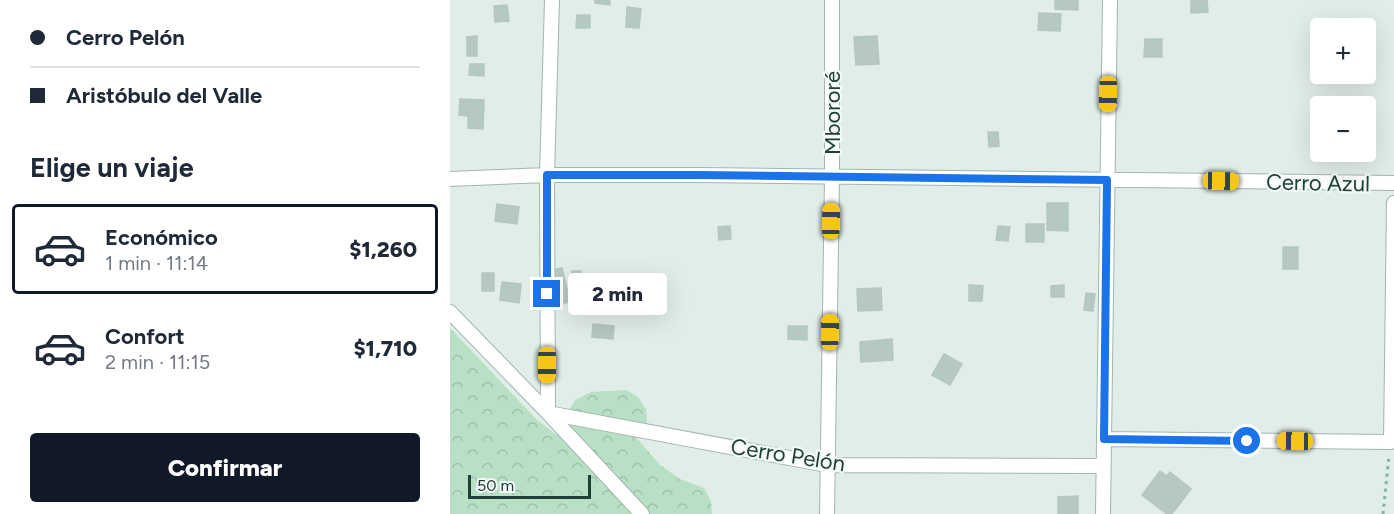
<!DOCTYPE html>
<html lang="es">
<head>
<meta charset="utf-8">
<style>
  :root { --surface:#fff; --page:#f6f6f7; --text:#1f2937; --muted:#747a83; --line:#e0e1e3; --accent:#111827 }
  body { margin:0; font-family:Figtree,sans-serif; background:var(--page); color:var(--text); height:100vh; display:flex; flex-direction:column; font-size:22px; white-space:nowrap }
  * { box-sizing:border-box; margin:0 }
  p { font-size:20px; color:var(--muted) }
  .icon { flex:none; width:33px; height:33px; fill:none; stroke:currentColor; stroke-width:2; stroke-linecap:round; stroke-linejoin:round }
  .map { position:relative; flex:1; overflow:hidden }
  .side { display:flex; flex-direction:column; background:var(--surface); width:450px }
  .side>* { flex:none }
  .hud { display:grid; align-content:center; height:132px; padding:0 30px; background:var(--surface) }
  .tools { position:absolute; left:860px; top:18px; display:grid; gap:12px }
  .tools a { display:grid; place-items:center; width:66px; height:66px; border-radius:6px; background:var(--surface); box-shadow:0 6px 24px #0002; font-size:30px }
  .scale { position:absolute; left:18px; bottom:15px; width:123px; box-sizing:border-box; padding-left:6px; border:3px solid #203f39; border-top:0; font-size:16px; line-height:21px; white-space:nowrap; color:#203f39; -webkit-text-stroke:4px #f2f9f6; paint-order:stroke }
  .end { position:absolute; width:27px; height:27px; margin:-14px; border:8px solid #1a73e8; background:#fff; box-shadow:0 0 0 3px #fff }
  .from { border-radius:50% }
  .bubble { position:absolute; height:42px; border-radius:6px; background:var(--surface); box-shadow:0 6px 24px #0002; font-size:20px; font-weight:800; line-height:42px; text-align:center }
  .car { position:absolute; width:18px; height:36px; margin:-18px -9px; border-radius:8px; box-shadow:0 0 4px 2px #0007; background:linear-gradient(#f5c518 24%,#345 0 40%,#f5c518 0 76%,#345 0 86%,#f5c518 0) }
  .hud b { display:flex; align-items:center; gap:21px; height:57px; font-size:22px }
  .hud b+b { border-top:2px solid var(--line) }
  .hud i { width:15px; height:15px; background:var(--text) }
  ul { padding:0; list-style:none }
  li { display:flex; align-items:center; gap:18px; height:90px; margin:0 12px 9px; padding:0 18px; border:3px solid transparent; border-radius:6px }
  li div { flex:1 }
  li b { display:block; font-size:22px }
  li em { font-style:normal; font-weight:800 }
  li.on { border-color:var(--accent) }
  li>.icon { width:54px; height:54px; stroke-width:1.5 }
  h2 { padding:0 30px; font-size:27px; line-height:72px }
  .cta { display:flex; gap:12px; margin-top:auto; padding:12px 30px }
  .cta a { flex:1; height:69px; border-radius:6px; background:var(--accent); color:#fff; font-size:24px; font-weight:800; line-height:69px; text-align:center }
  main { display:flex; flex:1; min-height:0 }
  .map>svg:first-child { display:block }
  .forest { fill:url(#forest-crowns) }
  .building { fill:#b6c8c2; stroke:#b3c7c0; stroke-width:1.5 }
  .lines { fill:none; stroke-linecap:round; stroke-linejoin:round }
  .street-casing { stroke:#a3b5b0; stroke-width:16 }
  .path { stroke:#7fb3a5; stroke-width:3; stroke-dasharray:3 4.5; stroke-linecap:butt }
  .street { stroke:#fff; stroke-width:14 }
  .route { stroke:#1a73e8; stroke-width:8 }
  .labels { text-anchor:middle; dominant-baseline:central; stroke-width:4.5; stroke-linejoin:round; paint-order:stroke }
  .street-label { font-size:22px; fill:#203f39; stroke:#f2f9f6 }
</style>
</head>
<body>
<main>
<section class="side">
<div class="hud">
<b><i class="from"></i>Cerro Pelón</b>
<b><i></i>Aristóbulo del Valle</b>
</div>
<h2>Elige un viaje</h2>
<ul>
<li class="on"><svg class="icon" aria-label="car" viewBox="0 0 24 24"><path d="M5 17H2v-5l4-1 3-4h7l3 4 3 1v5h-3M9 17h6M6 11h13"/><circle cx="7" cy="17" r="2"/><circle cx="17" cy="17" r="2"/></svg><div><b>Económico</b><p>1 min · 11:14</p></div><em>$1,260</em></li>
<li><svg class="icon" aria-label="car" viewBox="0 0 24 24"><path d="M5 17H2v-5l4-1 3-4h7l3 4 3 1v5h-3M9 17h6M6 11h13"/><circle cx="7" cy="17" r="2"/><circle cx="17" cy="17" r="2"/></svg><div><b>Confort</b><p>2 min · 11:15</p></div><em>$1,710</em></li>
</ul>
<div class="cta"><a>Confirmar</a></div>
</section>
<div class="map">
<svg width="944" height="514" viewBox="0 0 944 514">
  <defs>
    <pattern id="forest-crowns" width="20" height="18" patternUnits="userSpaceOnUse" patternTransform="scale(1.5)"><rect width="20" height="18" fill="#b8e0c5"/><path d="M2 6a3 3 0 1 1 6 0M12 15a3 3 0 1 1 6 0" fill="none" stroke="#9ec1aa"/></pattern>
  </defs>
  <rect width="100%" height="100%" fill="#e1ede8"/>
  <!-- forest -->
  <path class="forest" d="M0,328L86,419L104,433L115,438L120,427L117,414L125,400L141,392L176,390L188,397L196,409L197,424L184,435L210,465L230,479L254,488L261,501L262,514H0Z"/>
  <!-- building -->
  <path class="building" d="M145,0H160V5L145,3Z
    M605,0H628V10L605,9Z
    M741,0H757L758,12L741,13Z
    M57,5L59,21L45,22L44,6Z
    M177,7L191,9L189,28L176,27Z
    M589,13L611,14L610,31L588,30Z
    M127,15H140V28H126Z
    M27,36V56H17V37Z
    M427,36L429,64L406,65L404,37Z
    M695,39H712V57H694Z
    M20,64H34V76L19,75Z
    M10,99L34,100L33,129L18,128V116L9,115Z
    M538,132H548L549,146L539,147Z
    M597,203H618V231L597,230Z
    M47,204L69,207L67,224L45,221Z
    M576,224H594V242H576Z
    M280,226L281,239L269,240L268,227Z
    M548,226L560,227L558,241L546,240Z
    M833,247H848V269H833Z
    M112,268L120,302L106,305L98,271Z
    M122,271H131V287H122Z
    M32,273H44V291H32Z
    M52,282L71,284L69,303L50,300Z
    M519,285L533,286L532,301H519Z
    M614,285V297H601V286Z
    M431,288L432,310L408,311L407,289Z
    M636,293L645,294L643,311L634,310Z
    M143,324L164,326L163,339L142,337Z
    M338,326H357V340L338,339Z
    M442,339L443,360L411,362L410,342Z
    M494,354L512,364L500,385L482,375Z
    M710,471L717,476L720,472L741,489L722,514H717L692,495Z
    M628,496V514H608V497Z"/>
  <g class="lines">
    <defs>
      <path id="street" d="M0,179L97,175H249L944,183
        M0,312L98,413L192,514
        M98,413L377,465L653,466
        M98,413L97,175L102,0
        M654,439L941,442L944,203
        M377,514L382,177V0
        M653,514L660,0"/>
    </defs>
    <!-- street casing -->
    <use href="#street" class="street-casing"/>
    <!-- path -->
    <path class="path" d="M933,514L939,456"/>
    <!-- street -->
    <use href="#street" class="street"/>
  </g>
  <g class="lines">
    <!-- route -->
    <path class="route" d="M97,294V175H249L657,180L654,439L797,441"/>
  </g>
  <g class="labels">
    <!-- street labels -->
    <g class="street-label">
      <text transform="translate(382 113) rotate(-90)">Mbororé</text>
      <text transform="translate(868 183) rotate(1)">Cerro Azul</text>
      <text transform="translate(338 455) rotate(9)">Cerro Pelón</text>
    </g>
  </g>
</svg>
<div class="tools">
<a>+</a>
<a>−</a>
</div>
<div class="scale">50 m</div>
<i class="end from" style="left:797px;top:441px"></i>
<i class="end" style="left:97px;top:294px"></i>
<div class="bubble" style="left:118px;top:273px;width:99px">2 min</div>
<i class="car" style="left:658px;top:94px;rotate:181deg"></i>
<i class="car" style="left:771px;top:181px;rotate:91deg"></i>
<i class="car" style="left:381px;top:221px;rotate:1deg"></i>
<i class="car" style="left:380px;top:332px;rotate:1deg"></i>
<i class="car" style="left:97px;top:365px;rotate:180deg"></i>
<i class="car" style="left:845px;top:441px;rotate:271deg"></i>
</div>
</main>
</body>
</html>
